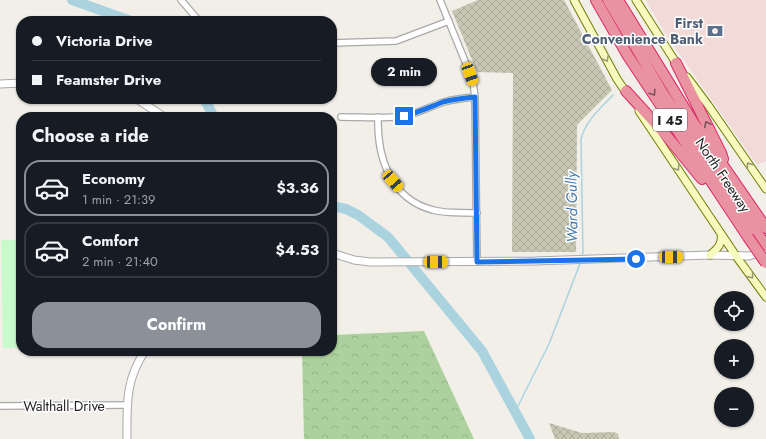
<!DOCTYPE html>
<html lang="en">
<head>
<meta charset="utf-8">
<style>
  :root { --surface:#171b24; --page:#242831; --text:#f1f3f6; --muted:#9ea1a6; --line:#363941; --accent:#8c9099 }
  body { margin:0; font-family:Jost,sans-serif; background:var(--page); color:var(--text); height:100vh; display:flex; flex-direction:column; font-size:15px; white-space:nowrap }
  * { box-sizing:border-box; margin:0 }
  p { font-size:13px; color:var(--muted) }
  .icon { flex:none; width:22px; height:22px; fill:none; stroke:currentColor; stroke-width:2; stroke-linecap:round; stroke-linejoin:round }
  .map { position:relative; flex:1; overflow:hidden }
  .side { position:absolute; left:16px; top:112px; width:321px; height:244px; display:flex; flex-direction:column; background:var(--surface); border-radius:16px; box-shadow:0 1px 3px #0004 }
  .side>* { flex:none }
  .guide { position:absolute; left:16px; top:16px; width:321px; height:88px; border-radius:16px; box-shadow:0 1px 3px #0004; display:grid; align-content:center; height:88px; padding:0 16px; background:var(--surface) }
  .fabs { position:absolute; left:714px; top:291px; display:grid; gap:8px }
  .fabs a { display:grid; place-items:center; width:40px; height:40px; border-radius:50%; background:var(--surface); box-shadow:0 1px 3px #0004; font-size:20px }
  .end { position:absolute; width:18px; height:18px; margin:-9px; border:5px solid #1a73e8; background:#fff; box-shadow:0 0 0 2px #fff }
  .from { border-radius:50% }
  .bubble { position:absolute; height:28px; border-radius:14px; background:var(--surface); box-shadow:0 1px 3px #0004; font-size:13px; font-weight:700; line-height:28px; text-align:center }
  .car { position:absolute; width:12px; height:24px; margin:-12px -6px; border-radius:5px; box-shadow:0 0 3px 1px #0007; background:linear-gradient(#f5c518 24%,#345 0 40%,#f5c518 0 76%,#345 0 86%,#f5c518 0) }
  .guide b { display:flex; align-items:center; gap:14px; height:38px; font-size:15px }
  .guide b+b { border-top:1px solid var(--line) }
  .guide i { width:10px; height:10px; background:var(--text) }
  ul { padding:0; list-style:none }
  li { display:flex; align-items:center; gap:12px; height:56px; margin:0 8px 6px; padding:0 8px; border:2px solid var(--line); border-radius:16px }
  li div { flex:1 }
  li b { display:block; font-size:15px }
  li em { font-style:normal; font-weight:700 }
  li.selected { border-color:var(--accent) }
  li>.icon { width:36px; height:36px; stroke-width:1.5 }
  h2 { padding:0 16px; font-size:18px; line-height:48px }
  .action { display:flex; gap:8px; margin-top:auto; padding:8px 16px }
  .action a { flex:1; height:46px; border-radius:16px; background:var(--accent); color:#fff; font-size:16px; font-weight:700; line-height:46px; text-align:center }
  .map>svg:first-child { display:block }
  .commercial { fill:#f2dad9 }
  .construction { fill:url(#construction-cross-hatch) }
  .forest { fill:url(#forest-crowns) }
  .park { fill:#c8facc }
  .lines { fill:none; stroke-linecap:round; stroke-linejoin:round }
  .stream { stroke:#aad3df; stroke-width:1.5 }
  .river { stroke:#aad3df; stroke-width:10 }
  .minor-casing { stroke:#a9a9a9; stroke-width:8 }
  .tertiary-casing { stroke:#a9a9a9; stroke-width:9 }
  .secondary-casing { stroke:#707d05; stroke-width:9 }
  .motorway-casing { stroke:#dc2a67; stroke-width:12 }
  .minor { stroke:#fff; stroke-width:5.5 }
  .tertiary { stroke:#fff; stroke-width:7 }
  .secondary { stroke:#f7fabf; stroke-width:7 }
  .motorway { stroke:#e892a2; stroke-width:10 }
  .motorway-bridge-casing { stroke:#dc2a67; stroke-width:12; stroke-linecap:butt }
  .motorway-bridge { stroke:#e892a2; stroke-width:10 }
  .oneway { stroke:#979978 }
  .oneway2 { stroke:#7b545c }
  .route { stroke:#1a73e8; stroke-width:5 }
  .labels { text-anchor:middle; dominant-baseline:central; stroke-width:3; stroke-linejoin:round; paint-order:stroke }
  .shield { fill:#fff; stroke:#646464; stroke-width:1 }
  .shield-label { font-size:13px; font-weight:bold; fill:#222 }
  .service-label { font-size:14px; font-weight:bold; fill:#4e5e75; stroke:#fff; text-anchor:end }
  .street-label { font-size:14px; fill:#222; stroke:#fff }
  .water-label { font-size:15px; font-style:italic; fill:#4a7aab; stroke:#fff }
</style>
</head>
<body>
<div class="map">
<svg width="766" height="439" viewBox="0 0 766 439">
  <defs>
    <pattern id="construction-cross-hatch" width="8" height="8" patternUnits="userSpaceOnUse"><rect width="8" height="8" fill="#c7c7b4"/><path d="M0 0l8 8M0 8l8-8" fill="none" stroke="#abab9a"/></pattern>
    <pattern id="forest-crowns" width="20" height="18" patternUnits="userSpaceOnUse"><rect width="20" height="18" fill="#add19e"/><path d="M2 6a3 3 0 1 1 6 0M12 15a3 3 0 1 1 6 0" fill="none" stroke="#95b388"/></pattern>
  </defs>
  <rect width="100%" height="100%" fill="#f2efe9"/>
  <!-- commercial -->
  <path class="commercial" d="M646,0H766V161L757,165L664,32Z"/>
  <!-- construction -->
  <path class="construction" d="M478,0H564L612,90L577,125L576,252H512L513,73L477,72L452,11Z
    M549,423L582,433L614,432L618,434L619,439H555Z"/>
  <!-- forest -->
  <path class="forest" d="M424,331L474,439H304L302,351L207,355L206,351H332V335Z"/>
  <!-- park -->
  <path class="park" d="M1,240H21V348H3Z"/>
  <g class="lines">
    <!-- stream -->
    <path class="stream" d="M582,257L583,252L581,139C586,120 600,109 613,95
      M515,412L549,344L581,261"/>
    <!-- river -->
    <path class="river" d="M72,0L131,21
      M204,99L214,117
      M332,206L346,209L358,215L388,237L482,351L530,439"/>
    <defs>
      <path id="minor" d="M181,0L199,21
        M440,0L467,66L473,82L475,97L477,262
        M332,43L396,41L449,21
        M341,117C361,117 383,119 403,116C418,114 430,106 444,102C454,99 464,98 475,97
        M378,117C377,157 390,199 433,210C447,214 463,212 477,213
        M0,406L127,405"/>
      <path id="tertiary" d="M0,84L21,83
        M137,99L164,117
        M332,253L354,260L370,262L535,261L710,255L749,256L756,254L763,250
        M127,439C127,406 125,380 145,351"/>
      <path id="secondary" d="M574,0L617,79L627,94
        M636,0L678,66
        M687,77L708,105L766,189
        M639,111L736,256L766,297
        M710,255C717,249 723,244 721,234"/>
      <path id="motorway" d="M596,0L628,56L748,237
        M608,0L662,92L766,246
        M618,0L693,122L766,228
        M676,63L721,153L723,159
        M626,91L665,134L702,179"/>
    </defs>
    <!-- minor casing -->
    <use href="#minor" class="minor-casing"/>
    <!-- tertiary casing -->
    <use href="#tertiary" class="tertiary-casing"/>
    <!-- secondary casing -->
    <use href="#secondary" class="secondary-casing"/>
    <!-- motorway casing -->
    <use href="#motorway" class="motorway-casing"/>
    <!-- minor -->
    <use href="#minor" class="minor"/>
    <!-- tertiary -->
    <use href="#tertiary" class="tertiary"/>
    <!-- secondary -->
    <use href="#secondary" class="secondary"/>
    <!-- motorway -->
    <use href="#motorway" class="motorway"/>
    <defs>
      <path id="motorway-bridge" d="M748,237L766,263"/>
    </defs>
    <!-- motorway-bridge casing -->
    <use href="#motorway-bridge" class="motorway-bridge-casing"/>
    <!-- motorway-bridge -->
    <use href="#motorway-bridge" class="motorway-bridge"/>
  </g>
  <!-- one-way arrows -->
  <defs><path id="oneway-chevron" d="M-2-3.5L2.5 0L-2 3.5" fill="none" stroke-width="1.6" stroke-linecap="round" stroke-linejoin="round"/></defs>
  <g class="oneway">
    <use href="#oneway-chevron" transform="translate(606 59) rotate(62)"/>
    <use href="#oneway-chevron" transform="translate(749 165) rotate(-125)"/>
    <use href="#oneway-chevron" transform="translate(677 168) rotate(56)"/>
    <use href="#oneway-chevron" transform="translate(751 276) rotate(54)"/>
  </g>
  <g class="oneway2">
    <use href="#oneway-chevron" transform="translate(653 93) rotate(57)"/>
    <use href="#oneway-chevron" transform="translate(707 124) rotate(-117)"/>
  </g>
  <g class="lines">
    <!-- route -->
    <path class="route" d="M404,116C417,113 430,107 443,102C454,99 464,98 475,97L477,262L636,259"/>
  </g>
  <!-- icons -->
  <defs>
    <symbol id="bank-bare" viewBox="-9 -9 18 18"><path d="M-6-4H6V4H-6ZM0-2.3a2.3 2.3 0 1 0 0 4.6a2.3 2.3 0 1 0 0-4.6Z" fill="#5c6f8a" stroke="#fff" stroke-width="2.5" paint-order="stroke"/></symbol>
  </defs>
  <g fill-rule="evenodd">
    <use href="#bank-bare" x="704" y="20" width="22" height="22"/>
  </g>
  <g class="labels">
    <!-- shield labels -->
    <rect class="shield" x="653" y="109" width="34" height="22" rx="3"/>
    <g class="shield-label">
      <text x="670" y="120">I 45</text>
    </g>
    <!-- service labels -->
    <g class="service-label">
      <text x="703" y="23">First<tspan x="703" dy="16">Convenience Bank</tspan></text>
    </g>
    <!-- street labels -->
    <g class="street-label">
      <text transform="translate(723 175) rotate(56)">North Freeway</text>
      <text x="64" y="406">Walthall Drive</text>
    </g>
    <!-- water labels -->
    <g class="water-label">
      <text transform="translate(572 207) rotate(-91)">Ward Gully</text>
    </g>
  </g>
</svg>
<div class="fabs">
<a><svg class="icon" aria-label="locate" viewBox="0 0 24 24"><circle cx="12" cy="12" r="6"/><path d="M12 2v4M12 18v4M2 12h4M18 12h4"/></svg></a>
<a>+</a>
<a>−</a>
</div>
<i class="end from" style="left:636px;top:259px"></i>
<i class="end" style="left:404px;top:116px"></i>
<div class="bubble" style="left:371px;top:58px;width:66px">2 min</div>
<i class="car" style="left:470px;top:74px;rotate:160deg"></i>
<i class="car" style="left:393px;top:181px;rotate:139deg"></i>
<i class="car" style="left:671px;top:257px;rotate:89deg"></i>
<i class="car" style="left:436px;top:262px;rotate:90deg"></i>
<div class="guide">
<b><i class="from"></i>Victoria Drive</b>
<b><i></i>Feamster Drive</b>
</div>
<section class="side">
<h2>Choose a ride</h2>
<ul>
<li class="selected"><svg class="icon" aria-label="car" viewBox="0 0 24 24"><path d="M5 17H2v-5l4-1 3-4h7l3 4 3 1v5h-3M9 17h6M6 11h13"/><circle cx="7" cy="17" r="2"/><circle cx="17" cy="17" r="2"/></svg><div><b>Economy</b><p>1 min · 21:39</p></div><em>$3.36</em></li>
<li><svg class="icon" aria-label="car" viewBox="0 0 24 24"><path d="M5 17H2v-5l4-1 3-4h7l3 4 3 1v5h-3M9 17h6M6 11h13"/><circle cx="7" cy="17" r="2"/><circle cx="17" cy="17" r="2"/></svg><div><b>Comfort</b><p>2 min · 21:40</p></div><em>$4.53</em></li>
</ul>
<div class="action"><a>Confirm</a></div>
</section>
</div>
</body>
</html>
